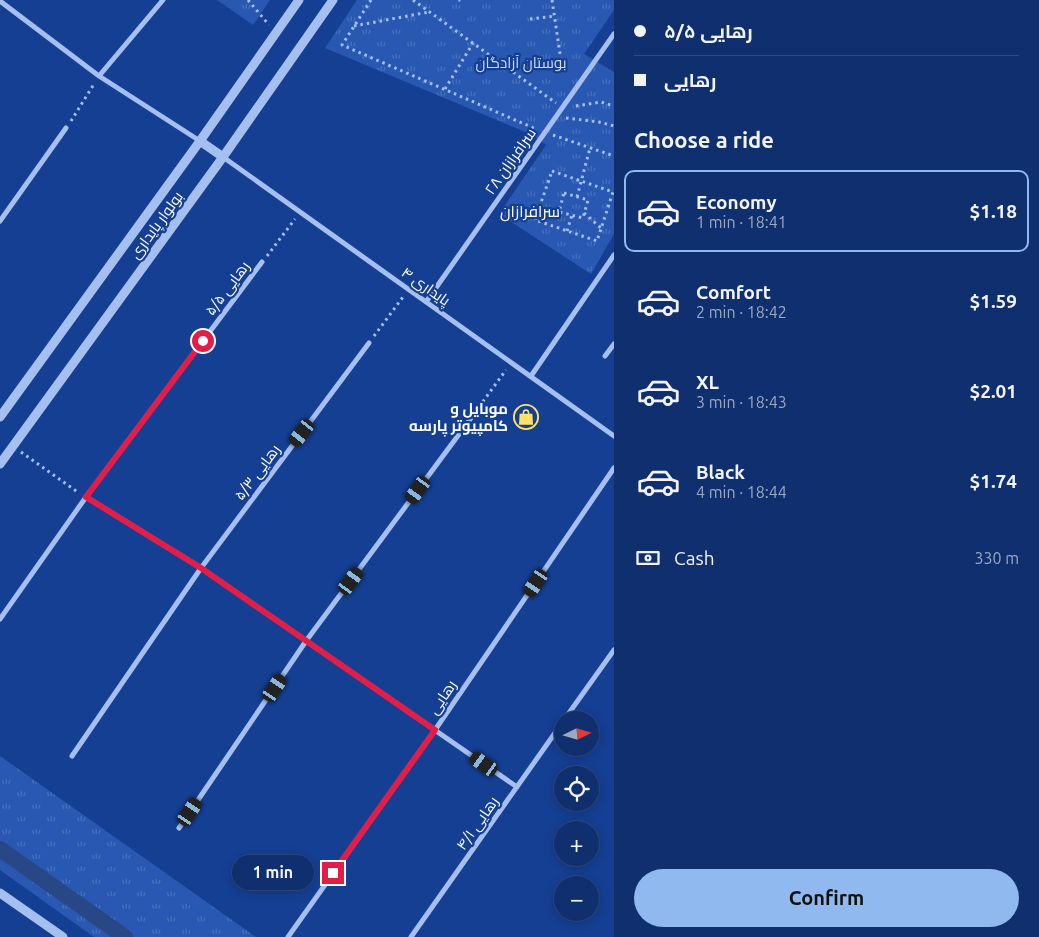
<!DOCTYPE html>
<html lang="en">
<head>
<meta charset="utf-8">
<style>
  :root { --surface:#102f6e; --page:#1e3b76; --text:#f1f3f6; --muted:#9ca9c2; --line:#304a81; --accent:#90b9f0 }
  body { margin:0; font-family:Ubuntu,Cairo,sans-serif; background:var(--page); color:var(--text); height:100vh; display:flex; flex-direction:column; font-size:19px; white-space:nowrap }
  * { box-sizing:border-box; margin:0 }
  p { font-size:16px; color:var(--muted) }
  .icon { flex:none; width:28px; height:28px; fill:none; stroke:currentColor; stroke-width:2; stroke-linecap:round; stroke-linejoin:round }
  .map { position:relative; flex:1; overflow:hidden }
  .panel { display:flex; flex-direction:column; background:var(--surface); width:425px }
  .panel>* { flex:none }
  .top-card { display:grid; align-content:center; height:110px; padding:0 20px; background:var(--surface) }
  .needle { width:32px; rotate:85deg }
  .controls { position:absolute; left:554px; top:711px; display:grid; gap:10px }
  .controls a { display:grid; place-items:center; width:45px; height:45px; border-radius:50%; background:var(--surface); box-shadow:0 2px 12px #0003,0 0 0 1px var(--line); font-size:25px }
  .end { position:absolute; width:22px; height:22px; margin:-11px; border:6px solid #e11d48; background:#fff; box-shadow:0 0 0 2px #fff }
  .from { border-radius:50% }
  .bubble { position:absolute; height:35px; border-radius:18px; background:var(--surface); box-shadow:0 2px 12px #0003,0 0 0 1px var(--line); font-size:16px; font-weight:700; line-height:35px; text-align:center }
  .car { position:absolute; width:15px; height:30px; margin:-15px -8px; border-radius:6px; box-shadow:0 0 4px 1px #0007; background:linear-gradient(#222 24%,#8ab4d8 0 40%,#222 0 76%,#8ab4d8 0 86%,#222 0) }
  .top-card b { display:flex; align-items:center; gap:18px; height:48px; font-size:19px }
  .top-card b+b { border-top:1px solid var(--line) }
  .top-card i { width:12px; height:12px; background:var(--text) }
  ul { padding:0; list-style:none }
  li { display:flex; align-items:center; gap:15px; height:82px; margin:0 10px 8px; padding:0 10px; border:2px solid transparent; border-radius:10px }
  li div { flex:1 }
  li b { display:block; font-size:19px }
  li em { font-style:normal; font-weight:700 }
  li.current { border-color:var(--accent) }
  li>.icon { width:45px; height:45px; stroke-width:1.5 }
  h2 { padding:0 20px; font-size:22px; line-height:60px }
  .pay { display:flex; align-items:center; gap:12px; height:55px; padding:0 20px; font-size:19px }
  .pay p { margin-inline-start:auto }
  .button { display:flex; gap:10px; margin-top:auto; padding:10px 20px }
  .button a { flex:1; height:58px; border-radius:30px; background:var(--accent); color:#111; font-size:20px; font-weight:700; line-height:58px; text-align:center }
  main { display:flex; flex:1; min-height:0 }
  .map>svg:first-child { display:block }
  .park { fill:url(#park-tufts) }
  .lines { fill:none; stroke-linecap:round; stroke-linejoin:round }
  .canal { stroke:#284786; stroke-width:16 }
  .path { stroke:#a5bff1; stroke-width:3; stroke-dasharray:2.5 4; stroke-linecap:butt }
  .minor { stroke:#a5bff1; stroke-width:5 }
  .tertiary { stroke:#a5bff1; stroke-width:9 }
  .route { stroke:#e11d48; stroke-width:6 }
  .labels { text-anchor:middle; dominant-baseline:central; stroke-width:4.5; stroke-linejoin:round; paint-order:stroke }
  .park-label { font-size:15px; fill:#ccddfc; stroke:#153f93 }
  .street-label { font-size:15px; fill:#fff; stroke:#153f93 }
  .poi-label { font-size:15px; font-weight:bold; fill:#fff; stroke:#153f93; text-anchor:end }
  .neighbourhood-label { font-size:16px; fill:#fff; stroke:#153f93 }
</style>
</head>
<body>
<main>
<div class="map">
<svg width="614" height="937" viewBox="0 0 614 937">
  <defs>
    <pattern id="park-tufts" width="24" height="20" patternUnits="userSpaceOnUse" patternTransform="scale(1.25)"><rect width="24" height="20" fill="#2858b2"/><path d="M3 7l-1-3M5 7V3M7 7l1-3M15 17l-1-3M17 17v-4M19 17l1-3" fill="none" stroke="#4871be"/></pattern>
  </defs>
  <rect width="100%" height="100%" fill="#153f93"/>
  <!-- park -->
  <path class="park" d="M217,0H270L253,25Z
    M357,0H614V10L584,54L614,72V234L591,274L499,214L546,145L530,134L325,48Z
    M0,756L256,937H94L0,870Z"/>
  <g class="lines">
    <!-- canal -->
    <path class="canal" d="M0,849L125,937"/>
    <!-- path -->
    <path class="path" d="M248,0L269,25
      M371,0L342,45L536,129
      M413,0L556,103
      M459,0L460,1
      M552,0L562,67
      M530,19L555,16
      M354,26L429,12
      M445,89L473,43
      M576,106L601,102L614,106
      M566,118L599,122L614,126
      M71,121L94,84
      M553,135L614,156
      M552,171L613,192L597,241L535,220Z
      M564,193L588,200L583,218L559,212Z
      M577,197L590,148
      M584,213L601,228
      M567,231L572,215
      M267,256L295,219
      M374,336L403,297
      M479,407L506,370
      M21,452L79,493"/>
    <!-- minor -->
    <path class="minor" d="M0,1L99,76L200,141
      M99,76L163,0
      M223,157L614,436
      M0,221L66,128
      M426,302L614,34
      M605,356L614,344
      M531,376L614,255
      M86,497L201,568L517,787
      M0,619L86,497L262,262
      M564,720L614,650
      M72,756L201,568L369,343
      M179,828L306,641L474,414
      M288,937L435,730L614,468
      M411,937L562,723"/>
    <!-- tertiary -->
    <path class="tertiary" d="M200,141L223,157
      M0,417L200,141L299,0
      M0,464L223,157L333,0
      M0,893L63,937"/>
  </g>
  <g class="lines">
    <!-- route -->
    <path class="route" d="M203,341L86,497L201,568L435,730L333,873"/>
  </g>
  <!-- icons -->
  <defs>
    <symbol id="shop-ring" viewBox="-11 -11 22 22"><circle r="9.5" fill="#153f93" stroke="#ffe265" stroke-width="1.5"/><path d="M-5-2.5h2.3a2.7 3.5 0 0 1 5.4 0H5L5.5 6h-11ZM-1.5-2.5h3a1.5 2.3 0 0 0-3 0Z" fill="#ffe265"/></symbol>
  </defs>
  <g fill-rule="evenodd">
    <use href="#shop-ring" x="512" y="403" width="28" height="28"/>
  </g>
  <g class="labels">
    <!-- park labels -->
    <g class="park-label">
      <text x="521" y="62">بوستان آزادگان</text>
    </g>
    <!-- street labels -->
    <g class="street-label">
      <text transform="translate(510 161) rotate(-55)">سرافرازان ۲۸</text>
      <text transform="translate(156 225) rotate(-54)">بولوار پایداری</text>
      <text transform="translate(426 286) rotate(35)">پایداری ۴</text>
      <text transform="translate(227 288) rotate(-53)">رهایی ۵/۵</text>
      <text transform="translate(257 472) rotate(-53)">رهایی ۵/۳</text>
      <text transform="translate(442 697) rotate(-56)">رهایی</text>
      <text transform="translate(477 823) rotate(-55)">رهایی ۴/۱</text>
    </g>
    <!-- poi labels -->
    <g class="poi-label">
      <text x="508" y="408">موبایل و<tspan x="508" dy="17">کامپیوتر پارسه</tspan></text>
    </g>
    <!-- neighbourhood labels -->
    <g class="neighbourhood-label">
      <text x="530" y="211">سرافرازان</text>
    </g>
  </g>
</svg>
<div class="controls">
<a><svg class="needle" viewBox="-14 -14 28 28"><path d="M0-13l5 13h-10z" fill="#e53935"/><path d="M0 13l5-13h-10z" fill="#9ca9c2"/></svg></a>
<a><svg class="icon" aria-label="locate" viewBox="0 0 24 24"><circle cx="12" cy="12" r="6"/><path d="M12 2v4M12 18v4M2 12h4M18 12h4"/></svg></a>
<a>+</a>
<a>−</a>
</div>
<i class="end from" style="left:203px;top:341px"></i>
<i class="end" style="left:333px;top:873px"></i>
<div class="bubble" style="left:232px;top:855px;width:82px">1 min</div>
<i class="car" style="left:302px;top:433px;rotate:217deg"></i>
<i class="car" style="left:418px;top:490px;rotate:216deg"></i>
<i class="car" style="left:351px;top:581px;rotate:36deg"></i>
<i class="car" style="left:536px;top:583px;rotate:214deg"></i>
<i class="car" style="left:275px;top:688px;rotate:34deg"></i>
<i class="car" style="left:484px;top:764px;rotate:305deg"></i>
<i class="car" style="left:190px;top:812px;rotate:34deg"></i>
</div>
<section class="panel">
<div class="top-card">
<b><i class="from"></i>رهایی ۵/۵</b>
<b><i></i>رهایی</b>
</div>
<h2>Choose a ride</h2>
<ul>
<li class="current"><svg class="icon" aria-label="car" viewBox="0 0 24 24"><path d="M5 17H2v-5l4-1 3-4h7l3 4 3 1v5h-3M9 17h6M6 11h13"/><circle cx="7" cy="17" r="2"/><circle cx="17" cy="17" r="2"/></svg><div><b>Economy</b><p>1 min · 18:41</p></div><em>$1.18</em></li>
<li><svg class="icon" aria-label="car" viewBox="0 0 24 24"><path d="M5 17H2v-5l4-1 3-4h7l3 4 3 1v5h-3M9 17h6M6 11h13"/><circle cx="7" cy="17" r="2"/><circle cx="17" cy="17" r="2"/></svg><div><b>Comfort</b><p>2 min · 18:42</p></div><em>$1.59</em></li>
<li><svg class="icon" aria-label="car" viewBox="0 0 24 24"><path d="M5 17H2v-5l4-1 3-4h7l3 4 3 1v5h-3M9 17h6M6 11h13"/><circle cx="7" cy="17" r="2"/><circle cx="17" cy="17" r="2"/></svg><div><b>XL</b><p>3 min · 18:43</p></div><em>$2.01</em></li>
<li><svg class="icon" aria-label="car" viewBox="0 0 24 24"><path d="M5 17H2v-5l4-1 3-4h7l3 4 3 1v5h-3M9 17h6M6 11h13"/><circle cx="7" cy="17" r="2"/><circle cx="17" cy="17" r="2"/></svg><div><b>Black</b><p>4 min · 18:44</p></div><em>$1.74</em></li>
</ul>
<div class="pay"><svg class="icon" aria-label="cash" viewBox="0 0 24 24"><path d="M3 7h18v10H3z"/><circle cx="12" cy="12" r="2"/></svg>Cash<p>330 m</p></div>
<div class="button"><a>Confirm</a></div>
</section>
</main>
</body>
</html>
